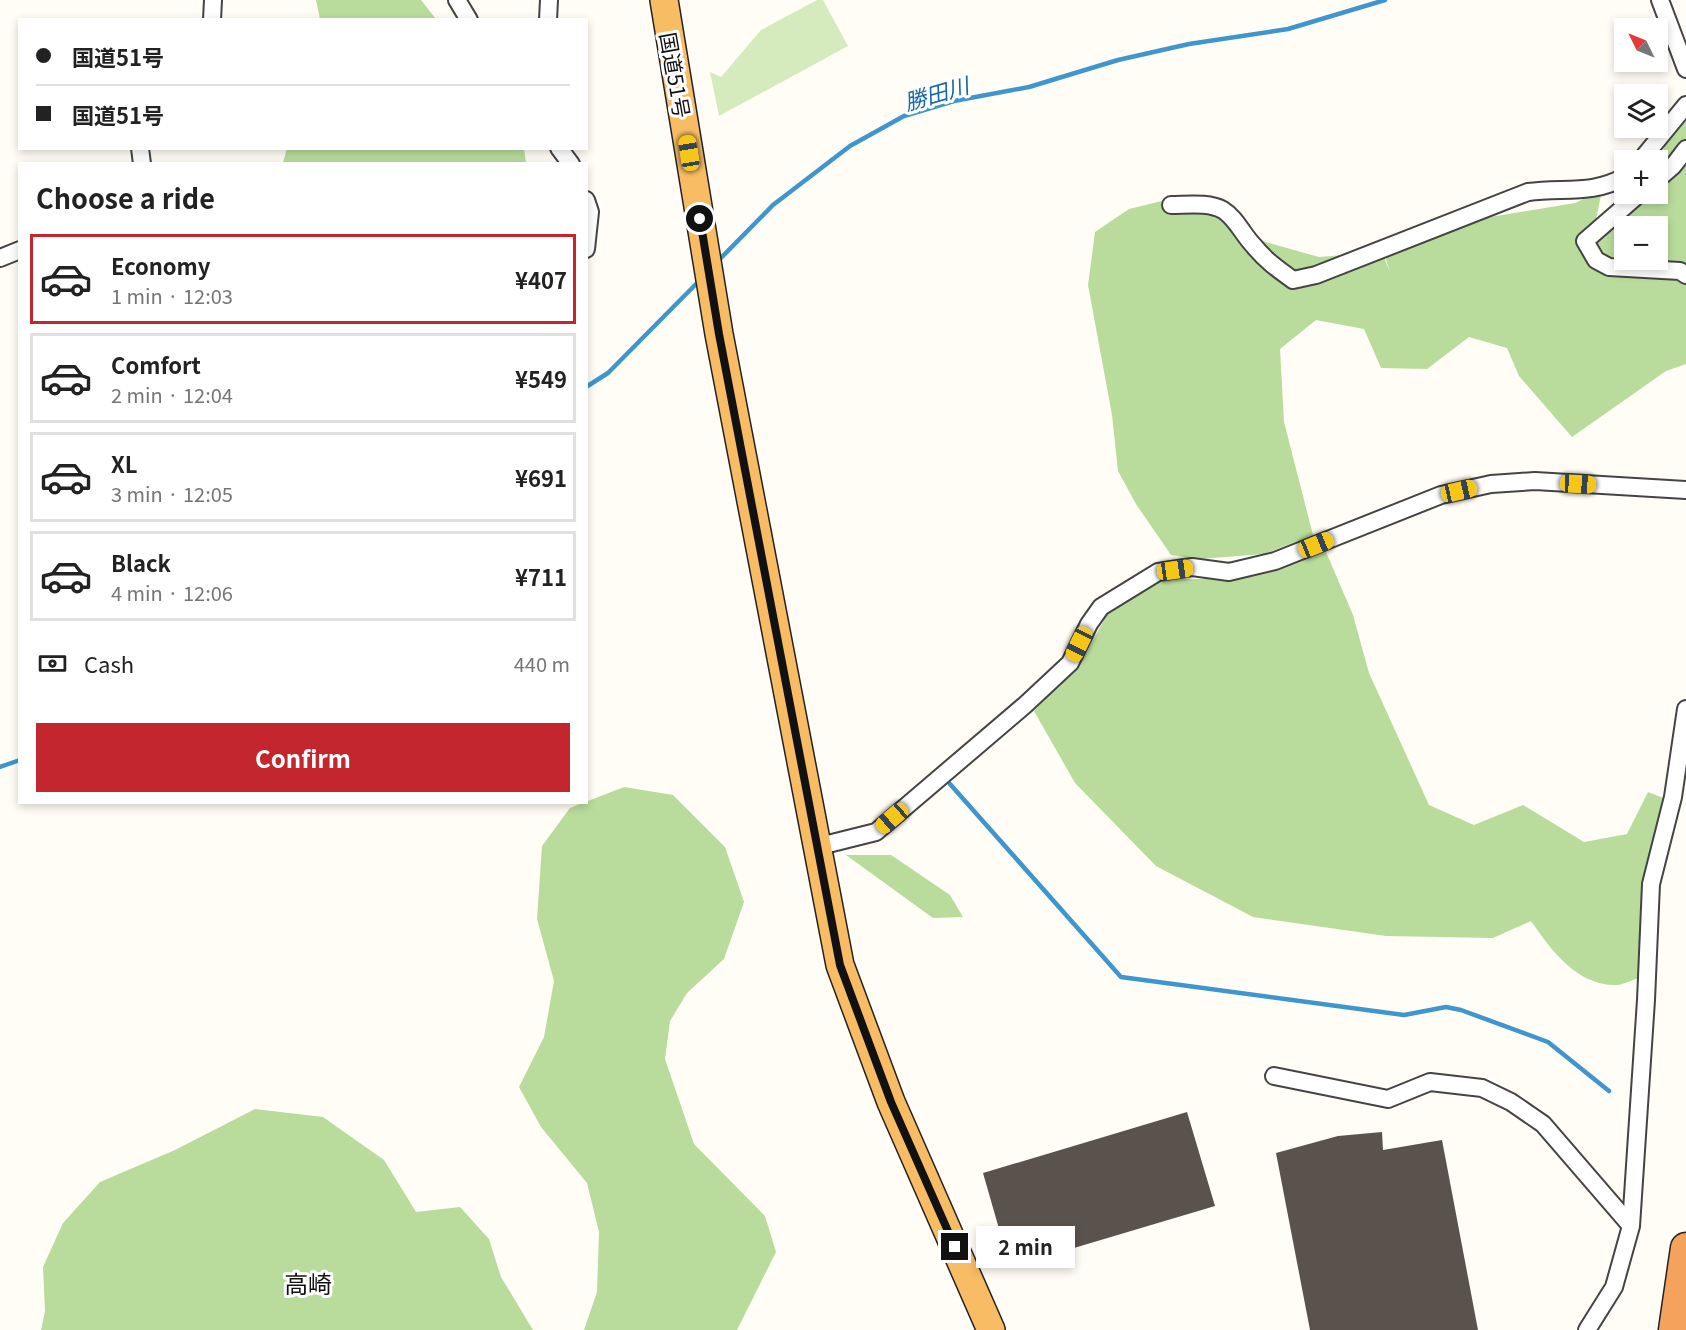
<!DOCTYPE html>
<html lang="en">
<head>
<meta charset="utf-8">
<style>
  :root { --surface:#fff; --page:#f2f2f2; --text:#222; --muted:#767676; --line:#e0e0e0; --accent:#c4262e }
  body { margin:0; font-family:Georgia,"Noto Sans JP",serif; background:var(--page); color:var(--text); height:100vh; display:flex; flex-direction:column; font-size:22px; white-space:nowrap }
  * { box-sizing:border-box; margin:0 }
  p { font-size:20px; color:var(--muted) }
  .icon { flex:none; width:33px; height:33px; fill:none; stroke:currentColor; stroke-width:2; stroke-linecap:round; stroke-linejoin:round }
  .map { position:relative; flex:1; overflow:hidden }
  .drawer { position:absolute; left:18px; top:162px; width:570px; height:642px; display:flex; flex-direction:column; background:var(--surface); border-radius:0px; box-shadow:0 3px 9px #0003 }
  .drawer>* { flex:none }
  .guide { position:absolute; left:18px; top:18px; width:570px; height:132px; border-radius:0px; box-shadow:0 3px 9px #0003; display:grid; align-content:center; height:132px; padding:0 18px; background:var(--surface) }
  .needle { width:39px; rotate:313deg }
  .tools { position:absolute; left:1614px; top:18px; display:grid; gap:12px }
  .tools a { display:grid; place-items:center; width:54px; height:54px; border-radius:0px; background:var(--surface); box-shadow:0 3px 9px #0003; font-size:30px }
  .end { position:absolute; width:27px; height:27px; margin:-14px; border:8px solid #111; background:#fff; box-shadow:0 0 0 3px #fff }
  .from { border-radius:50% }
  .bubble { position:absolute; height:42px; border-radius:0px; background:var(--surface); box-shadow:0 3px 9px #0003; font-size:20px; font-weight:700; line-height:42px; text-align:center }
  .car { position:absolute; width:18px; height:36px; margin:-18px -9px; border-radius:8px; box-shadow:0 0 4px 2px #0007; background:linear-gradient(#f5c518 24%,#345 0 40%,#f5c518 0 76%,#345 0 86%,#f5c518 0) }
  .guide b { display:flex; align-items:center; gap:21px; height:57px; font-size:22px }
  .guide b+b { border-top:2px solid var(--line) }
  .guide i { width:15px; height:15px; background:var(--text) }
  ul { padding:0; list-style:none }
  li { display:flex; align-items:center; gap:18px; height:90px; margin:0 12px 9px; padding:0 6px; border:3px solid var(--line); border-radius:0px }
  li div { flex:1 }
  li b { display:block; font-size:22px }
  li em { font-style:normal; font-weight:700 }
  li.on { border-color:var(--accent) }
  li>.icon { width:54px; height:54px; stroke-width:1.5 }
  h2 { padding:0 18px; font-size:27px; line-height:72px }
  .pay { display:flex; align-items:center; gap:15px; height:66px; padding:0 18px; font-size:22px }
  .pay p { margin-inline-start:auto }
  .button { display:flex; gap:12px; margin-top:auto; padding:12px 18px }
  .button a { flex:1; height:69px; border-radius:0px; background:var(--accent); color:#fff; font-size:24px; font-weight:700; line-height:69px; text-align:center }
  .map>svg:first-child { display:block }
  .green { fill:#d5ebbd }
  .forest { fill:#b9dc9c; fill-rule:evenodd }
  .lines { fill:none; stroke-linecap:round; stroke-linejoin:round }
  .stream { stroke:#3f96cf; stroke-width:4.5 }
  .building { fill:#5a524d }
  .minor-casing { stroke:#444; stroke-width:20 }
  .trunk-casing { stroke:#222; stroke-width:30 }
  .motorway-casing { stroke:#222; stroke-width:33 }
  .minor { stroke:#fff; stroke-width:16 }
  .trunk { stroke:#f7bc64; stroke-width:27 }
  .motorway { stroke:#f5a25d; stroke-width:30 }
  .route { stroke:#111; stroke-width:8 }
  .labels { text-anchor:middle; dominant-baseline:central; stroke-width:6; stroke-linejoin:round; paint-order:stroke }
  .street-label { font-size:21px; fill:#111; stroke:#fff }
  .water-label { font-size:22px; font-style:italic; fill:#1768a6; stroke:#fff }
  .quarter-label { font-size:24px; fill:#111; stroke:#fff }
</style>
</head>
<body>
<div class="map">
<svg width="1686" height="1330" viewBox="0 0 1686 1330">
  <rect width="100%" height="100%" fill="#fffdf5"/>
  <!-- green -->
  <path class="green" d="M817,0H823L848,46L719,116L710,72L721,77L761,30Z"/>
  <!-- forest -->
  <path class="forest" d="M316,0H421L436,19H320Z
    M1686,108V364L1666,371L1572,437L1519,376L1507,348L1469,337L1427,369L1381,368L1364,329L1316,320L1280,349L1284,422L1313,535L1264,554L1199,559L1171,555L1136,504L1118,471L1112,415L1088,285L1095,232L1129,209L1166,200L1217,212L1248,237L1319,257L1382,252L1390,272L1384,253L1466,221L1575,203L1602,190L1592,239L1643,194H1658V180L1669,120ZM1624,226H1658V260H1624Z
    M287,148L524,149L526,163H283Z
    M1326,552L1353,615L1369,673L1429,805L1474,825L1523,805L1584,842L1627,834L1648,792L1666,799L1641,977C1634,979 1625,984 1618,985C1578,987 1551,950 1531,921L1493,938L1386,936L1253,917L1156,866L1075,783L1034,711L1084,657L1111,607L1163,579H1229Z
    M624,787L673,795L725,847L744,902L724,959L687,993L670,1021L665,1059L694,1144L765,1216L776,1252L737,1330H584L597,1292L599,1232L587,1183L541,1127L519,1087L544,1037L554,981L537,919L542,846L570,808Z
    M846,855H891L950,895L963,917L933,918Z
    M255,1109L323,1117L384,1160L416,1212L460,1207L489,1239L501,1277L533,1330H41L45,1311L43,1267L63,1223L100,1182L175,1150Z"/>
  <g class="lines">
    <!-- stream -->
    <path class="stream" d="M716,263L773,205L850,146L904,116L954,101L1029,87L1118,60L1189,44L1288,29L1385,0
      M586,387L608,373L700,280
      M0,767L20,760
      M950,784L1121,977L1404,1015L1446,1007L1461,1010L1548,1042L1609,1091"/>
  </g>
  <!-- building -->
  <path class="building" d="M1187,1112L1215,1206L1010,1267L983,1173Z
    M1382,1132L1383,1150L1442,1140L1478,1330H1310L1276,1153L1338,1136Z"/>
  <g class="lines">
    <defs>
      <path id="minor" d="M457,0L469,20
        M1660,0L1686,69
        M212,20L213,0
        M548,20L549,0
        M140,148L142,164
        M559,148L571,164
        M1641,160L1686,105
        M1658,179L1673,166L1686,149
        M1639,194L1585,241L1596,260L1609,267L1680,271L1686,275
        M586,200L590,212L586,249
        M1171,205C1187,205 1209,202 1223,210C1236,218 1243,235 1254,246C1265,260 1279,270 1293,280L1316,275L1528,192C1562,187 1593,195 1624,177
        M0,258L20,250
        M816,847L876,832L1025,705L1070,663L1089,624L1101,607L1158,572L1192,567L1229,572L1275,561L1441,495L1491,484L1535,481L1686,490
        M1274,1076L1388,1099L1430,1082L1482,1088L1511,1102L1543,1124L1631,1226
        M1587,1330L1614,1287L1631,1226L1646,1000L1651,884L1673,797L1686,709"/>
      <path id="trunk" d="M664,0L719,334L840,965L891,1102L991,1330"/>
      <path id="motorway" d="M1674,1330L1686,1248"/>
    </defs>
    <!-- minor casing -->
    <use href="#minor" class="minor-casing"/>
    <!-- trunk casing -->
    <use href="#trunk" class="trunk-casing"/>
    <!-- motorway casing -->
    <use href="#motorway" class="motorway-casing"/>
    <!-- minor -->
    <use href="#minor" class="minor"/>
    <!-- trunk -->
    <use href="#trunk" class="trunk"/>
    <!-- motorway -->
    <use href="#motorway" class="motorway"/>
  </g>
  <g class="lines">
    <!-- route -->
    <path class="route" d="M700,219L719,334L840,965L891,1102L955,1247"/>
  </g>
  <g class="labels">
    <!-- street labels -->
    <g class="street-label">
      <text transform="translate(676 75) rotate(80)">国道51号</text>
    </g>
    <!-- water labels -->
    <g class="water-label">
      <text transform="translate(936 92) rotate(-16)">勝田川</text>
    </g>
    <!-- quarter labels -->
    <g class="quarter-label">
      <text x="308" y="1282">高崎</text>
    </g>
  </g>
</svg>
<div class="tools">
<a><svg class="needle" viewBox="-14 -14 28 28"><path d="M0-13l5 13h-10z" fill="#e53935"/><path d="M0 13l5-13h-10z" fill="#767676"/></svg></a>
<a><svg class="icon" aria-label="layers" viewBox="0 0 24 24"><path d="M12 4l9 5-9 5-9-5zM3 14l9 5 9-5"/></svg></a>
<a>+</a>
<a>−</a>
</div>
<i class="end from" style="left:700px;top:219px"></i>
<i class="end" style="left:955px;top:1247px"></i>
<div class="bubble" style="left:976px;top:1226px;width:99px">2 min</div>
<i class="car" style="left:689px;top:153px;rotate:351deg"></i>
<i class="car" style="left:1578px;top:484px;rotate:93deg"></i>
<i class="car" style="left:1459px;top:491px;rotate:77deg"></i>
<i class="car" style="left:1316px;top:545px;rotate:68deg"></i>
<i class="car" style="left:1175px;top:570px;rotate:82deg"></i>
<i class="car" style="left:1079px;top:644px;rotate:206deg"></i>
<i class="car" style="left:892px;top:818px;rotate:229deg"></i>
<div class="guide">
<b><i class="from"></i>国道51号</b>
<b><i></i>国道51号</b>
</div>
<section class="drawer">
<h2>Choose a ride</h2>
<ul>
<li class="on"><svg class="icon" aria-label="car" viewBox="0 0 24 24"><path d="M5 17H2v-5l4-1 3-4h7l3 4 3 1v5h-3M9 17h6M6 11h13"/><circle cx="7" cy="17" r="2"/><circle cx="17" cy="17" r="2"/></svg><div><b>Economy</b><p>1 min · 12:03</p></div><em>¥407</em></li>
<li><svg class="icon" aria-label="car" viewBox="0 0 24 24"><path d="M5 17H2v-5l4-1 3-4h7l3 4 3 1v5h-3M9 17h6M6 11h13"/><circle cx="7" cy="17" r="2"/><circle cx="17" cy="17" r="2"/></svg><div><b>Comfort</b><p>2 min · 12:04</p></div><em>¥549</em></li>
<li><svg class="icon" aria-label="car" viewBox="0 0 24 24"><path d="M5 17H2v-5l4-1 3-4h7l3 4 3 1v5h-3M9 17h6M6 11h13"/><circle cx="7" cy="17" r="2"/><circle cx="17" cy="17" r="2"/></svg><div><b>XL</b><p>3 min · 12:05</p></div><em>¥691</em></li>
<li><svg class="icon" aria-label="car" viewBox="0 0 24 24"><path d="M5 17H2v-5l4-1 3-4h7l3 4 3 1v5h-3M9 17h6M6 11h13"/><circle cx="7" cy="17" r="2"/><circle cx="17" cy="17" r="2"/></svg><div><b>Black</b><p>4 min · 12:06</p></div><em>¥711</em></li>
</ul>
<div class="pay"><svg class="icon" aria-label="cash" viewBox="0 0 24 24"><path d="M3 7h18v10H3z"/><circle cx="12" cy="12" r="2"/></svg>Cash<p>440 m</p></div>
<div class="button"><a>Confirm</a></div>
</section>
</div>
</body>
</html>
